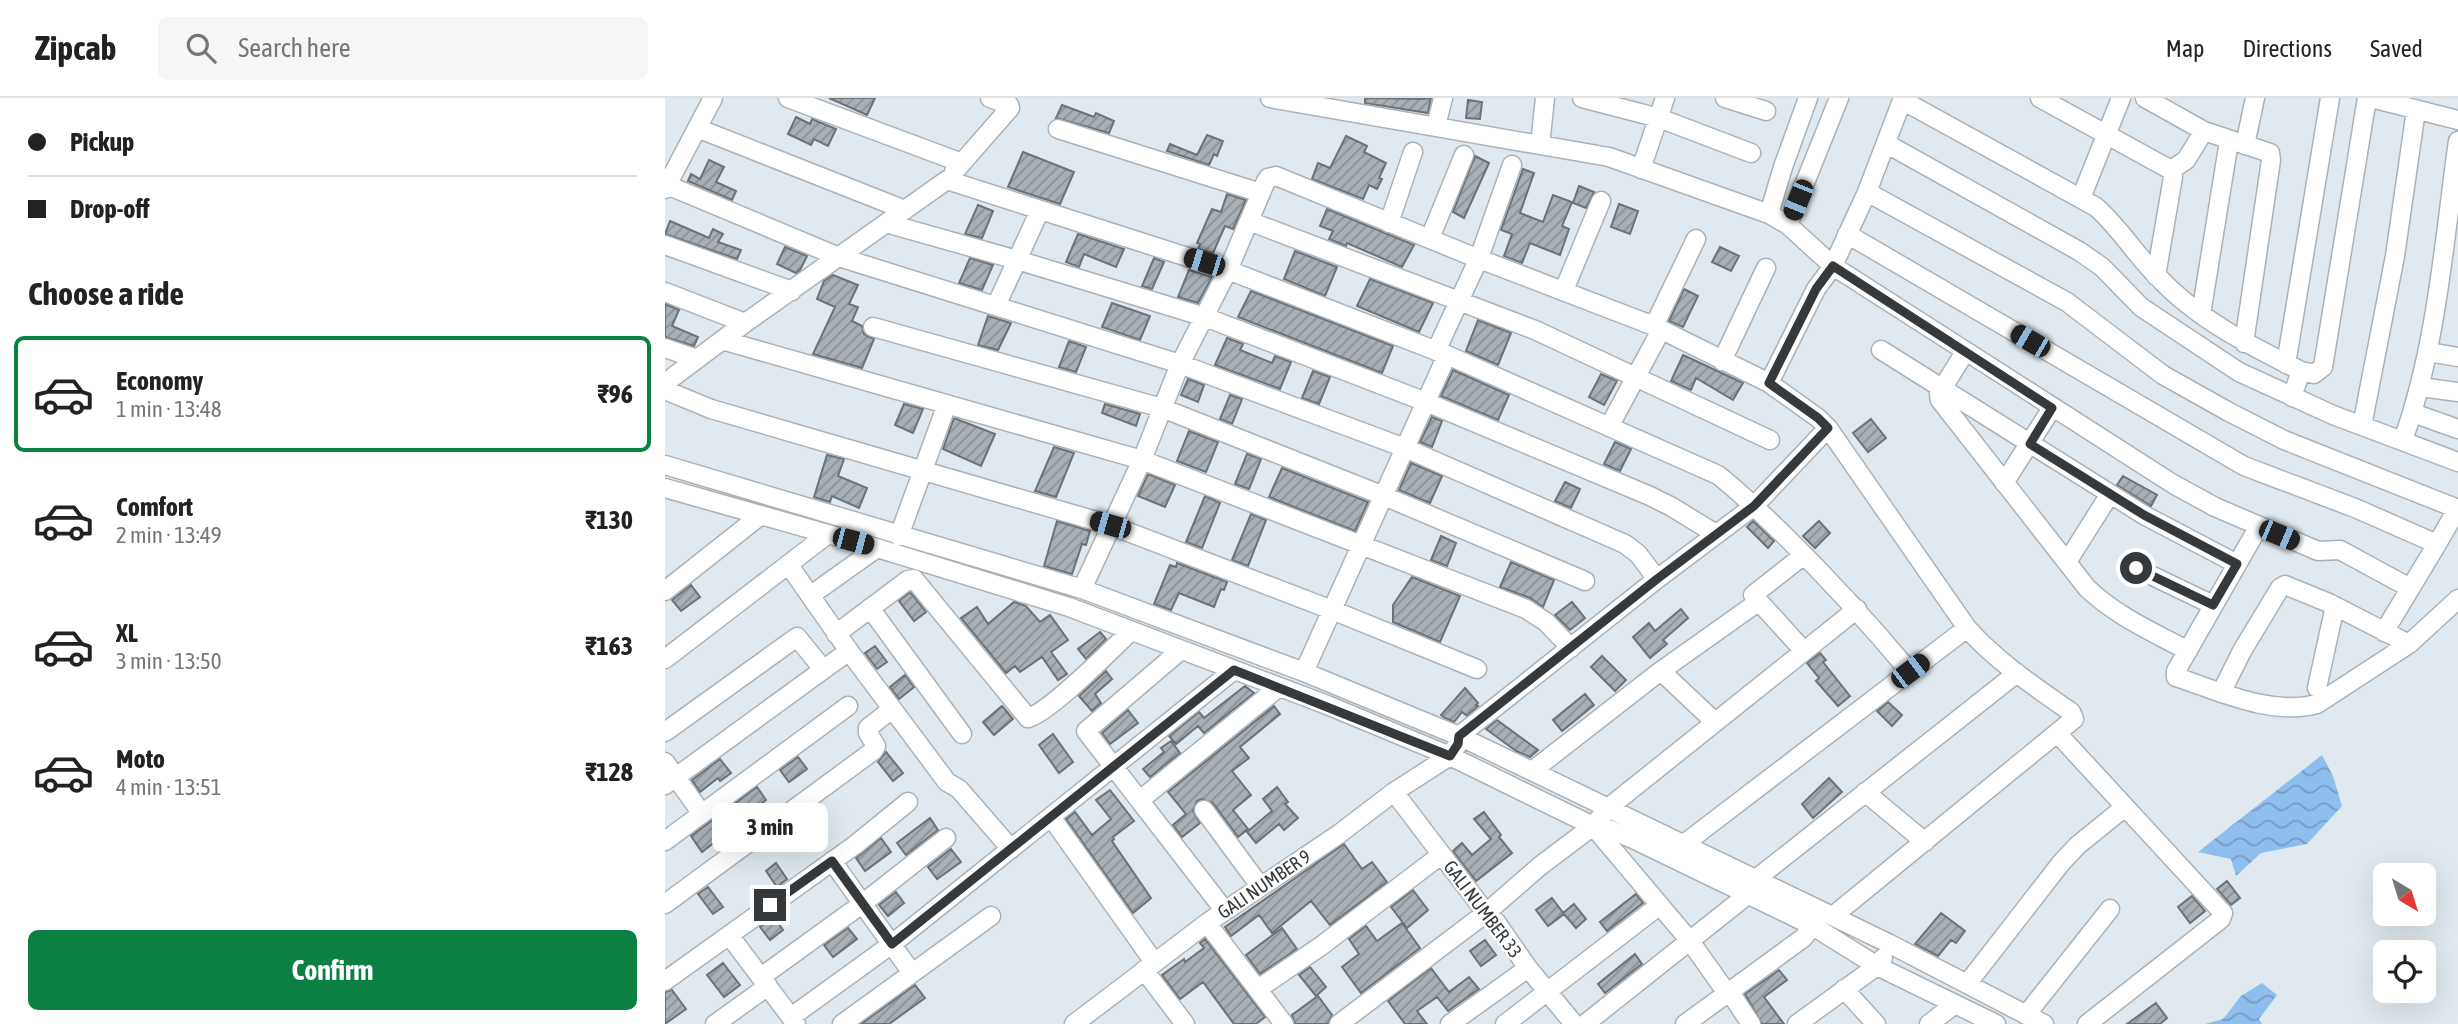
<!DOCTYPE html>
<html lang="en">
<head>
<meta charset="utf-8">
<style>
  :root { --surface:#fff; --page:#f6f6f6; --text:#222; --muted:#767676; --line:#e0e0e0; --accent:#0b8043 }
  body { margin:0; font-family:"Asap Condensed",sans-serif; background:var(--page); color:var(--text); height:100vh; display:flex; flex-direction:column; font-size:26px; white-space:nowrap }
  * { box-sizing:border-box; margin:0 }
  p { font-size:23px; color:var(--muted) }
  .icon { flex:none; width:38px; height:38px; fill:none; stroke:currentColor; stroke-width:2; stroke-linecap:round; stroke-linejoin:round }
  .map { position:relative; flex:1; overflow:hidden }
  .panel { display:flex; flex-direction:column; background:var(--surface); width:665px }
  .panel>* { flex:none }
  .top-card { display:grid; align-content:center; height:154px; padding:0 28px; background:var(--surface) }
  .needle { width:46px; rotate:142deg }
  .fabs { position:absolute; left:1708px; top:765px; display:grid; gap:14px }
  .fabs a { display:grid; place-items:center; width:63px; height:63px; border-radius:10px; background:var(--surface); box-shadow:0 7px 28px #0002; font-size:35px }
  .end { position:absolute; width:32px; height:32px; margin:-16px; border:9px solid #36393b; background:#fff; box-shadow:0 0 0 4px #fff }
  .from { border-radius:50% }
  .bubble { position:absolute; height:49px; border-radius:10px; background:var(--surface); box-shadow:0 7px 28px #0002; font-size:23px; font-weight:700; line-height:49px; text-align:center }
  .car { position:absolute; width:21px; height:42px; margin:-21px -10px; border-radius:9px; box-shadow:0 0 5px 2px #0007; background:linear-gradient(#222 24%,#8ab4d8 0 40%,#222 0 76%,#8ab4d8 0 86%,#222 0) }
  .top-card b { display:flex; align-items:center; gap:24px; height:66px; font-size:26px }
  .top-card b+b { border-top:2px solid var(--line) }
  .top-card i { width:18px; height:18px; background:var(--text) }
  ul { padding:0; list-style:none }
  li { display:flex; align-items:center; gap:21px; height:116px; margin:0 14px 10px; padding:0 14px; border:4px solid transparent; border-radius:10px }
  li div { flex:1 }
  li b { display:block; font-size:26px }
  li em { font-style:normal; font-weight:700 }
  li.selected { border-color:var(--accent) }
  li>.icon { width:63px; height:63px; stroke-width:1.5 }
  h2 { padding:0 28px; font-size:32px; line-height:84px }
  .action { display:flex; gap:14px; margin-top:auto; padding:14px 28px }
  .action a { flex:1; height:80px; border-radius:10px; background:var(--accent); color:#fff; font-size:28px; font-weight:700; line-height:80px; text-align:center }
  header { display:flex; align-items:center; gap:42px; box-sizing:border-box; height:98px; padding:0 35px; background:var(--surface); border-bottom:2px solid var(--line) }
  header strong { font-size:33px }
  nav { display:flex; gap:38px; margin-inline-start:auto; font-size:24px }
  .search { width:490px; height:63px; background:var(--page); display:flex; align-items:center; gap:18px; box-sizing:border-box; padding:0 24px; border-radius:10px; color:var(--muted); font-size:26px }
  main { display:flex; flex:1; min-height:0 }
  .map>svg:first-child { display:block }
  .water { fill:url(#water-waves) }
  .building { fill:url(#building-hatch); stroke:#6b7278; stroke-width:2 }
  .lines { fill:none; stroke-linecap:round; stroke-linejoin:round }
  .minor-casing { stroke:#aab2b8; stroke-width:21 }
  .minor { stroke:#fff; stroke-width:18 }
  .route { stroke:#36393b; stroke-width:9 }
  .labels { text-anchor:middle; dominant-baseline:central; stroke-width:5; stroke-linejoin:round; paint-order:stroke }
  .street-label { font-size:19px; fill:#36393b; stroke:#fff }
</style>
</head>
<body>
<header>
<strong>Zipcab</strong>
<div class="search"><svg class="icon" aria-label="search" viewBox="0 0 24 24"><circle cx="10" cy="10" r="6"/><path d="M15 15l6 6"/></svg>Search here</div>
<nav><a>Map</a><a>Directions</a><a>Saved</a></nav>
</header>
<main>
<section class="panel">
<div class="top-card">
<b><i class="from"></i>Pickup</b>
<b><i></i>Drop-off</b>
</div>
<h2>Choose a ride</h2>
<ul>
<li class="selected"><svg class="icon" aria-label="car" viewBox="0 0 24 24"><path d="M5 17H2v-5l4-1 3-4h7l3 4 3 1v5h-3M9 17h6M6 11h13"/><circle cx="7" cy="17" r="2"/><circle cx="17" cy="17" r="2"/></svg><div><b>Economy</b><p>1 min · 13:48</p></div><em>₹96</em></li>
<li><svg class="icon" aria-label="car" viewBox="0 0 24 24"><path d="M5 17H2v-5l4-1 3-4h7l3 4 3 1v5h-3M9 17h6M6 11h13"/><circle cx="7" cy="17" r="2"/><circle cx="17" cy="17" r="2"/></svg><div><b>Comfort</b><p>2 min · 13:49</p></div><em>₹130</em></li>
<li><svg class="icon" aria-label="car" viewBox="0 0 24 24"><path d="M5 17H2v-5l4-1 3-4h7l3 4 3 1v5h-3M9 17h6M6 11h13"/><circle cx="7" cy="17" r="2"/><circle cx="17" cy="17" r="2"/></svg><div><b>XL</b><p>3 min · 13:50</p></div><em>₹163</em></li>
<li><svg class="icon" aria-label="car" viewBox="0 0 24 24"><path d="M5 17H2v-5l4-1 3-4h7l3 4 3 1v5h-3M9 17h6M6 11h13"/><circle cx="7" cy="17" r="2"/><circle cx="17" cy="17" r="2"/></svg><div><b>Moto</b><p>4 min · 13:51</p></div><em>₹128</em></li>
</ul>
<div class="action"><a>Confirm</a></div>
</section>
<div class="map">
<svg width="1793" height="926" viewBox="0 0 1793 926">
  <defs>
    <pattern id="water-waves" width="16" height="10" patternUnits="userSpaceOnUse" patternTransform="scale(1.75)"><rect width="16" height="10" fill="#8ebeee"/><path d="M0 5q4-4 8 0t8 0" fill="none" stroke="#759bc2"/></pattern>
    <pattern id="building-hatch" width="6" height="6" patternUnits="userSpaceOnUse" patternTransform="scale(1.75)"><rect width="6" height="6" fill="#a8b0b6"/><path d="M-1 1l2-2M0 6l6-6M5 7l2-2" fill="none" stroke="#8a9095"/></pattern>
  </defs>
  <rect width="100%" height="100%" fill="#e0e9ef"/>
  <!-- water -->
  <path class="water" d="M1657,657L1668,678L1677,708L1642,746L1596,755L1571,778L1566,761L1533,754Z
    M1597,885L1612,897L1594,921L1597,926H1540L1558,921L1576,898Z"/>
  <!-- building -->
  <path class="building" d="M164,0H210L202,17Z
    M700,0L757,1L766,0L763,15L700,5Z
    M803,2L817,4L815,21L801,20Z
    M397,7L429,19L431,15L449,23L444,35L391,20Z
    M131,19L145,26L147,21L171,31L163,48L149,41L146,47L123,36Z
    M542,37L558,43L552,58L549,56L544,67L502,53L505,46L532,57Z
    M681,38L702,48L699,54L721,65L714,80L717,81L712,91L704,87L698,101L647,81L653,65L665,70Z
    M358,54L409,74L395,106L343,89Z
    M810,58L824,65L799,120L788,114Z
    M44,62L59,69L51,84L71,93L67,102L23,83L26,76L35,81Z
    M858,71L869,75L855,115L878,124L888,97L907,104L897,128L904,131L895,157L865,145L857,165L839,158L847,136L836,132Z
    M914,88L929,94L921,110L908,105Z
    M562,96L581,102L568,131L560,128L548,155L533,151L535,146L532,145L547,111L556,114Z
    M954,106L973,113L965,136L946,129Z
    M313,107L328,113L317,140L300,136Z
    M662,111L749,147L737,169L682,145L681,148L664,141L668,133L655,128Z
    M5,123L44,140L48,131L58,136L53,144L76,152L72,161L0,136Z
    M413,136L459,151L451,169L419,156L414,169L401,164Z
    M120,149L142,158L135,172L131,175L112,166Z
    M1055,149L1074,158L1066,173L1047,164Z
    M630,153L672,169L660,198L619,181Z
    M305,160L328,167L317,192L294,185Z
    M489,160L499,164L487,191L477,188Z
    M524,172L547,179L533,205L513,199Z
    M168,177L193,187L184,206L193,209L187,223L197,228L199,236L209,241L197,270L148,256L170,209L152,201L159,183Z
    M705,181L768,205L754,234L692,208Z
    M1019,191L1033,198L1018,229L1004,223Z
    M586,193L728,248L717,275L573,219Z
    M447,205L485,218L475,242L437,229Z
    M0,206L14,212L7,228L33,239L29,248L0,239Z
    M323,218L346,225L333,252L313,247Z
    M813,222L846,235L833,267L801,253Z
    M562,240L578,246L575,252L607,265L610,258L626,264L615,291L550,267Z
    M404,243L421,249L411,274L394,269Z
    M1018,257L1078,285L1068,302L1031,280L1026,292L1006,283Z
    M788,272L844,297L833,322L776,298Z
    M648,273L665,279L654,306L637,300Z
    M936,276L952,283L939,307L924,299Z
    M523,281L539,287L533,304L516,297Z
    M565,297L577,301L567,326L555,321Z
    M239,306L258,311L248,335L230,327Z
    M440,306L475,316L471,328L437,315Z
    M767,319L777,323L767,349L755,344Z
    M289,320L330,336L316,368L278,351Z
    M1206,321L1221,340L1203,354L1188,335Z
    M524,333L553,344L541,374L512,363Z
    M950,344L966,351L955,373L939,366Z
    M389,349L409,355L391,399L370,393Z
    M582,356L596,361L584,391L570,386Z
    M162,357L179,361L173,378L202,390L194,410L167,398L165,404L149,399Z
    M746,365L777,378L765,405L734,392Z
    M617,370L703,404L690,433L604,399Z
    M483,376L510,387L500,409L473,398Z
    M1458,378L1492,397L1486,408L1452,387Z
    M900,384L915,391L906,410L890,403Z
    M540,398L555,405L537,450L521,444Z
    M586,416L601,422L583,468L567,462Z
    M392,423L425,433L421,447L417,446L407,476L379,468Z
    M1088,423L1109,443L1103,450L1082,429Z
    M1154,423L1165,435L1150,450L1138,438Z
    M776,438L791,445L782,468L766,462Z
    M846,464L889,482L878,509L865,500L835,489Z
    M512,465L562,484L559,492L556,491L549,509L514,495L506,512L489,506L505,467L511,469Z
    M747,479L795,498L775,544L728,524V507Z
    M26,487L35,499L16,513L7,502Z
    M245,494L261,514L249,523L234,503Z
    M349,504L361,508L375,524L385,517L403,542L386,554L402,576L393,582L377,559L355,574L350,568L341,575L296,520L312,509L323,526Z
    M907,504L920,520L905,532L890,517Z
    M1016,511L1023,520L998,542L1002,546L985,560L968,539L984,525L990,533Z
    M435,534L441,541L421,561L413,551Z
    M210,548L222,564L212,571L200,555Z
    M1155,555L1161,562L1158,564L1185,598L1173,608L1151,583L1154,580L1142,565Z
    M937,558L961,582L950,593L926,569Z
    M441,573L447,581L430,596L436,605L427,613L414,598Z
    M240,577L249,589L234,601L225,589Z
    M580,588L589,595L539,635L533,628L511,646L504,638L534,614L539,620Z
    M800,590L813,605L811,607L813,608L802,618L797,614L789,624L780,620L776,617Z
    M920,596L929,607L897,633L888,622Z
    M1223,604L1237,617L1227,628L1212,613Z
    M337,608L348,621L329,637L318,624Z
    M609,608L615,616L575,649L584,660L567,673L586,697L568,712L583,731L573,739L548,705L537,701L532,703L528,713L535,725L517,739L508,727L521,716L503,694Z
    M463,612L473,625L445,646L437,635Z
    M832,622L873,652L865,659L851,653L821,631Z
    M388,636L408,664L394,675L374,647Z
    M506,643L515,655L485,679L478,671L499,654L496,650Z
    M221,654L238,675L228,683L213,664Z
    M133,659L142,671L124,684L115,672Z
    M55,661L66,675L55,683L53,680L35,694L27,682Z
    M1164,680L1177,694L1148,720L1137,706Z
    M92,689L101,702L92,709L90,706L75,718L73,715L49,732L55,740L37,754L26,738Z
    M612,689L623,704L620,706L633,720L619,732L614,726L591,745L582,734L607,713L598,701Z
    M445,692L469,723L448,739L449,741L447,743L486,800L468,815L401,721L410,714L427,737L446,721L431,702Z
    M819,714L836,737L834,739L847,755L811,783L788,753L797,745L807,757L826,741L809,721Z
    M265,720L273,732L241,757L232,745Z
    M216,740L226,754L200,773L191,760Z
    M679,746L697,771L707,764L722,784L665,827L646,803L607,835L594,817L566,838L560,829Z
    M286,751L296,764L272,781L263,769Z
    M111,765L122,781L112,789L101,773Z
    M1562,783L1575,800L1566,807L1552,791Z
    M43,789L58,809L48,816L33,796Z
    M748,792L763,812L742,830L726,809Z
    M231,794L239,805L223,818L214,807Z
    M971,796L978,805L942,833L935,824Z
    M1527,798L1540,813L1525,825L1513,809Z
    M887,800L899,816L883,828L871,812Z
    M909,806L921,821L911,830L898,815Z
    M1276,815L1300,833L1291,845L1286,842L1273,858L1250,846Z
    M109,819L118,832L105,842L95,829Z
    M737,825L755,850L696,895L677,869L694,856L684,841L701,828L712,843Z
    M183,830L192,841L168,859L159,847Z
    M617,830L632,851L595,876L581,857Z
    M540,841L600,919L591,926H569L538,884L515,901L497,877L519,861L520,864L539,850L535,845Z
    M820,842L831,857L816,868L805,853Z
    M970,856L977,866L940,895L933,886Z
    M58,865L75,887L59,899L42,877Z
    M645,869L661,889L651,898L634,877Z
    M766,870L784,894L804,879L814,891L783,913L772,899L752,913L762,926H740L723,903Z
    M1114,872L1122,882L1099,899L1119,926H1097L1080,896Z
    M250,887L260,900L224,926H196Z
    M7,892L21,911L0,926V894Z
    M653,898L667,917L663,926H630L627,917Z
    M1491,905L1502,920L1495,926H1462Z"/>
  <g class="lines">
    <defs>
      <path id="minor" d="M123,0L297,65
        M605,0L944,59L1104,116L1123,127L1168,168L1508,386L1550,409L1653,453L1675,452L1745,490
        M917,0L994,20L1086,55
        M1060,0L1101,13
        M1375,0L1506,72L1508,79L1491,178
        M1480,0L1539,33L1605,55L1606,62L1579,245
        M1706,0L1793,22
        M1237,2L1431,109C1454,129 1470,156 1492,178C1532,221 1584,247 1636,273L1627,299
        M771,28L778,0
        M32,30L240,112
        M393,31L596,95
        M1222,46L1414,153L1437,169L1476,209L1574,274L1668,317L1793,364
        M875,47L880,0
        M1580,47L1590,0
        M976,71L1000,0
        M1506,72L1521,62L1539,33
        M289,74L345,10L344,7L325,0
        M2,87L174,159L515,266L740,350L960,446L973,456L992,481
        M0,91L48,0
        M1202,94L1402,204L1498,277L1564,314L1619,342L1793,411
        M1416,100L1456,0
        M1104,116L1118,69L1143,0
        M584,123L870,232L1105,342
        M221,125L352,162L540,219L761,304L985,398L1007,409L1051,436
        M724,125L748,54
        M1123,127L1174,0
        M1182,136L1579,368L1690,410L1772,446L1793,410
        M765,140L799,57
        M0,147L127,193
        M899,192L936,103
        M0,194L80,225
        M331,208L375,112
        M1536,216L1564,43
        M989,228L1031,141
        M208,229L497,310L719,398L920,483
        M57,242L477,362L861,511L881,524L906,550
        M0,250L32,261
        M1216,252L1479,417L1572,466
        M771,253L814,160L847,67
        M1300,254L1274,296L1275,302L1422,490C1451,518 1488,534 1523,553
        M1763,254L1793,259
        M1057,263L1101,170
        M1621,266L1665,0
        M1636,273L1649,276L1658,269L1702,0
        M0,285L80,225L282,82L563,172L515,266L477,362L417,491
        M1104,285L989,228L804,157L611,78L603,80L601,83L563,172L782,257L1053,377C1076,395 1096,415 1117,435C1162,479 1204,525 1245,574
        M1755,289L1793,294
        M0,292L46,311L445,427L667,512L812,571
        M1748,315L1793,331
        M1697,328L1730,158L1751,12
        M944,329L996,232
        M1163,330L1302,530C1331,563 1370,589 1406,614L1409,621L1168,818
        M1738,342C1772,247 1779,143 1793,43
        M0,367L417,491L639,574L794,638L1225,846L1379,926
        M1339,385L1387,310
        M0,390L212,450L404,509L662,607L785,658L928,728L944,731L968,741L1148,828L1212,868L1331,926
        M1594,428L1511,573V579L1514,580C1556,594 1607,618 1652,606L1744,546L1793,501
        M234,438L282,306
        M1139,457L1088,497L1139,553
        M1402,464L1445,396
        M1471,470L1548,507
        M0,493L96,417
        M146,497L212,450
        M205,510L297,636
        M1719,534L1772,446
        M171,536L243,482L249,481L363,620C385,614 446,552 465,534
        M516,552L421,633L560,813
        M184,553L282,684L294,691L346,751
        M0,561L163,436
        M639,574L782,257
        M993,575L1093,504
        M1652,590L1670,508
        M1556,595L1577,553L1615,490L1620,487L1664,505L1744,546
        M0,634L132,539L158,571
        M1393,636L1558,815L1556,821L1422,926
        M0,664L37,716
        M867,673L993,575L999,576L1050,624
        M0,687L184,553L123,466
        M729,694L821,815L831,824L863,870L909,926
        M1200,694L1260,744
        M475,702L614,589
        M539,712L595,788
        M386,719L489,864
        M928,728L1025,843L1059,891L1064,893L1086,926
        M0,743L183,608
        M1019,746L1302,530
        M167,763L247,875
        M1091,781L1352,575
        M0,806L208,653L211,648L203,635V630L227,611
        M542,825L619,926
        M64,837L131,926
        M479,872L520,926
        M96,879L197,806L281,740
        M0,883L190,747L243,704
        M1302,886L1396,765L1413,747L1460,709
        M593,891L656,848L776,757
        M1179,891L1211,926
        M1361,917L1445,811
        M126,919L227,846L569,572
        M50,926L103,888
        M177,926L326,818
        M409,926L542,825L674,736L729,694L785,658L793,646L794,638L992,481L1089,408L1163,330L1153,320L1104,285L1151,191L1168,168L1202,94L1238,0
        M674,926L821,815L875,768L928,728L943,710L1192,511
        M785,926L863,870
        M840,926L995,807
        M920,926L1081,798
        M1020,926L1138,840L1148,828L1152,818
        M1132,926L1212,868L1218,860
        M1264,926L1290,906"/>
    </defs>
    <!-- minor casing -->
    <use href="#minor" class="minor-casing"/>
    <!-- minor -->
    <use href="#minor" class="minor"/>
  </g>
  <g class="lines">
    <!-- route -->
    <path class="route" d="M105,807L167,763L227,846L569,572L785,658L793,646L794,638L992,481L1089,408L1163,330L1153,320L1104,285L1151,191L1168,168L1387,310L1365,346L1479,417L1572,466L1548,507L1471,470"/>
  </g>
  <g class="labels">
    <!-- street labels -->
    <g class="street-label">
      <text transform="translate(599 786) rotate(-34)">GALI NUMBER 9</text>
      <text transform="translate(818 811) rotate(53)">GALI NUMBER 33</text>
    </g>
  </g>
</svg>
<div class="fabs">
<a><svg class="needle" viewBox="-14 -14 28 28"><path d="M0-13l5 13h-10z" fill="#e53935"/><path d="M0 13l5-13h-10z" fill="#767676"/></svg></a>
<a><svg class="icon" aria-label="locate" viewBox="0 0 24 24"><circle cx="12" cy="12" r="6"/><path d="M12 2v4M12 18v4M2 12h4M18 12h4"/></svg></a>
</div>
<i class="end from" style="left:1471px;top:470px"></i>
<i class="end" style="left:105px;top:807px"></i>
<div class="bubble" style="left:47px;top:705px;width:116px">3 min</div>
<i class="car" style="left:1133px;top:102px;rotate:202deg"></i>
<i class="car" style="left:539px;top:164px;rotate:287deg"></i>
<i class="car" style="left:1365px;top:243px;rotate:300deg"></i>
<i class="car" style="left:445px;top:427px;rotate:286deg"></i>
<i class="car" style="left:1614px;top:437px;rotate:113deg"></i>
<i class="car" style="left:188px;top:443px;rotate:105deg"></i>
<i class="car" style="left:1245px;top:573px;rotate:53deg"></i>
</div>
</main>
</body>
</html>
